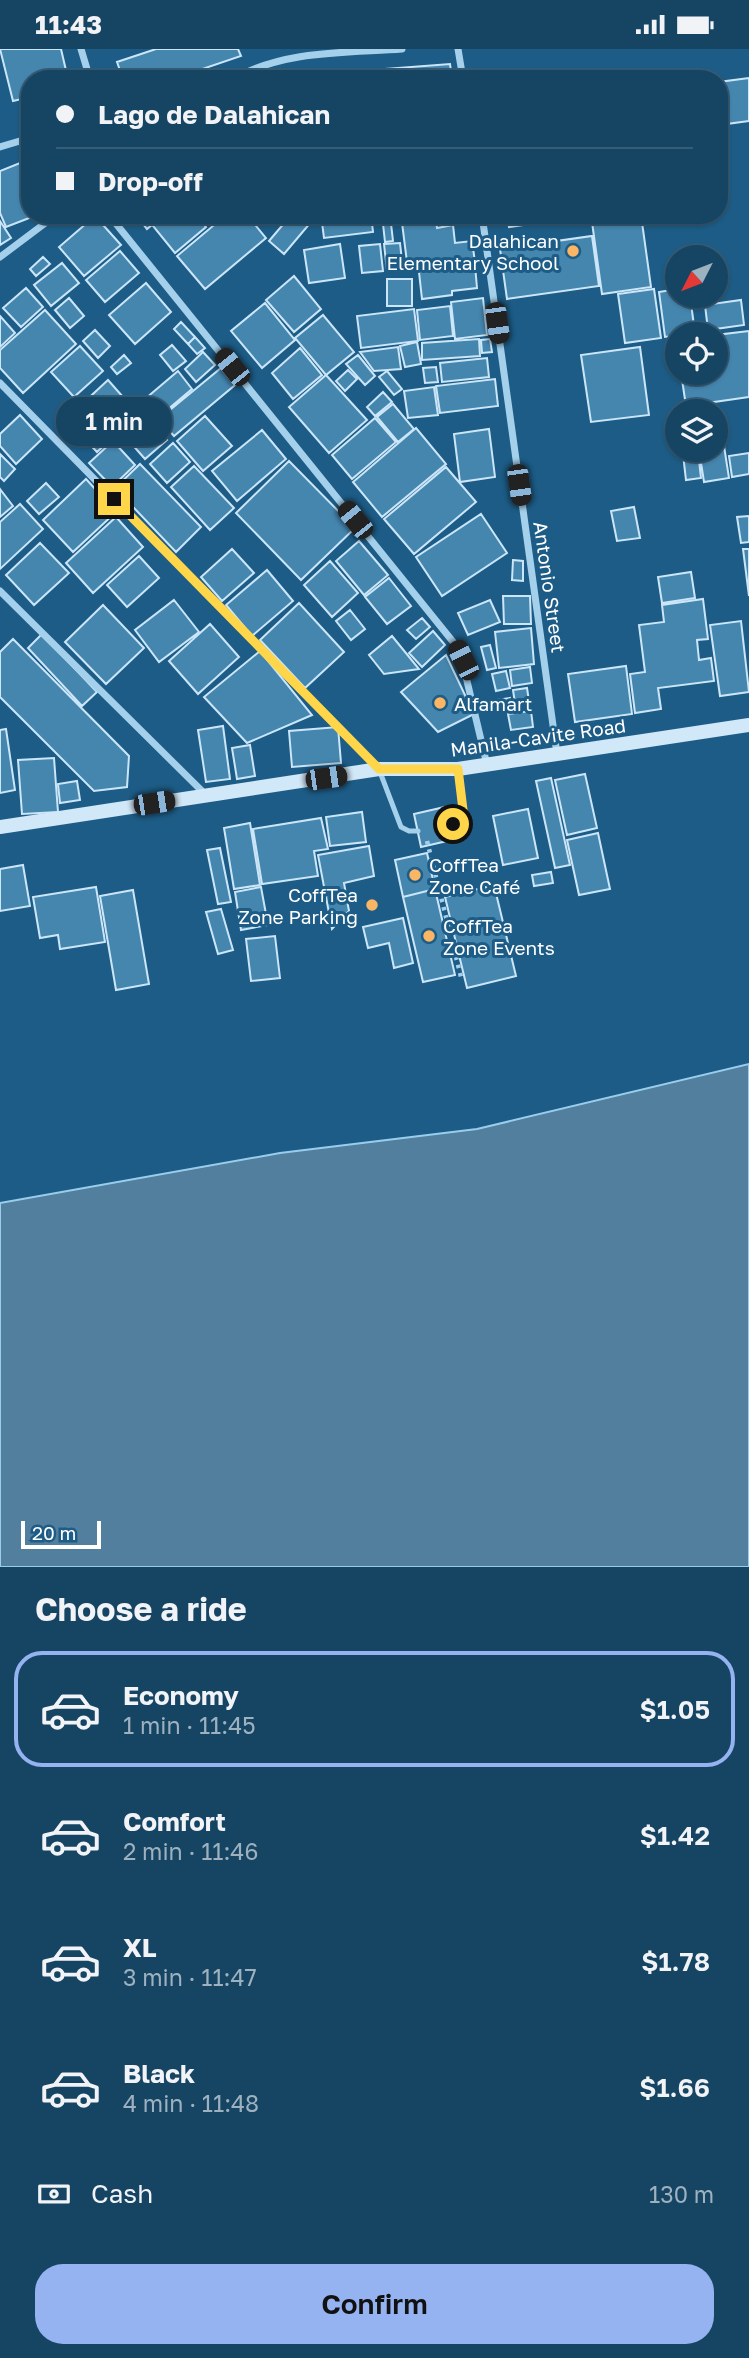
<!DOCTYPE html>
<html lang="en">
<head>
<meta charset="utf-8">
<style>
  :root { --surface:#164564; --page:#1f4c6a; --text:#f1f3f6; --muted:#9eb1bf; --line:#355d78; --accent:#95b2f1 }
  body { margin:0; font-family:"Golos Text",sans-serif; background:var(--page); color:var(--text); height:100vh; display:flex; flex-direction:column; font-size:26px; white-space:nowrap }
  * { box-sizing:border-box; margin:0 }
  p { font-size:23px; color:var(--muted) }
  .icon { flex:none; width:38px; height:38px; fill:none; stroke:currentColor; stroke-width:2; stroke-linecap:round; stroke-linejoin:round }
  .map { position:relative; height:1518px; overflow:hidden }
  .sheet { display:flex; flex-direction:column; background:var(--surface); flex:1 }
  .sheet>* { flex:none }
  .banner { position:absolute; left:21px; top:21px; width:707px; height:154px; border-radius:28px; box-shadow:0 2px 5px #0004,0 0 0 2px var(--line); display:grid; align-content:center; height:154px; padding:0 35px; background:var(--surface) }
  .needle { width:46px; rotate:228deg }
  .tools { position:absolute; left:665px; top:196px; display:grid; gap:14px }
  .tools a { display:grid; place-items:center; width:63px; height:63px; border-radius:50%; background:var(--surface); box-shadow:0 2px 5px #0004,0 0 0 2px var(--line); font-size:35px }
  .scale { position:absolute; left:21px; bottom:18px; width:80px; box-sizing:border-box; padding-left:7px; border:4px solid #fff; border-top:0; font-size:19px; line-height:24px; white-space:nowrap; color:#fff; -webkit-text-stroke:5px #1d5c86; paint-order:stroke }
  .end { position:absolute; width:32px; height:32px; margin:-16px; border:9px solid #ffd54a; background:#111; box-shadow:0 0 0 4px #111 }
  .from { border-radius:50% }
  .bubble { position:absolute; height:49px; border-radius:24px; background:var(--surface); box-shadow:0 2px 5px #0004,0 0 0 2px var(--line); font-size:23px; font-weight:600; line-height:49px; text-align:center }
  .car { position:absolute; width:21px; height:42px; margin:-21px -10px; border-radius:9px; box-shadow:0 0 5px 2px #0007; background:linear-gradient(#222 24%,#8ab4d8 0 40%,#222 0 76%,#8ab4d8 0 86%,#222 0) }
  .banner b { display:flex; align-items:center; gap:24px; height:66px; font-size:26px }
  .banner b+b { border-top:2px solid var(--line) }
  .banner i { width:18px; height:18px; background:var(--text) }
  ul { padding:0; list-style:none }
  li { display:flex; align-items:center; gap:21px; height:116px; margin:0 14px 10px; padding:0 21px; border:4px solid transparent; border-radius:28px }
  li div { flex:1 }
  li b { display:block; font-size:26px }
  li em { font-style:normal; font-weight:600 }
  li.on { border-color:var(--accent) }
  li>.icon { width:63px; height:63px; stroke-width:1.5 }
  h2 { padding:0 35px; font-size:32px; line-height:84px }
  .pay { display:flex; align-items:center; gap:18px; height:77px; padding:0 35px; font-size:26px }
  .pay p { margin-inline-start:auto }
  .button { display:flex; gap:14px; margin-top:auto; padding:14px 35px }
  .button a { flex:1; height:80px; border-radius:28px; background:var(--accent); color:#111; font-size:28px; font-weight:600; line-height:80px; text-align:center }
  .status { display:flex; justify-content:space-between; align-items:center; height:49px; padding:0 35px; background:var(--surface); direction:ltr }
  .status svg { height:19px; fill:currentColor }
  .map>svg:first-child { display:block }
  .water { fill:#527f9d; stroke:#99cded; stroke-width:2 }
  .building { fill:#4586af; stroke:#cae6f8; stroke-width:2 }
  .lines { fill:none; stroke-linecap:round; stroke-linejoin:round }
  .path { stroke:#a5d0eb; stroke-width:4.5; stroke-dasharray:3.5 5; stroke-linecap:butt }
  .lane { stroke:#a5d0eb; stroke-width:5 }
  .street { stroke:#a5d0eb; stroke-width:7 }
  .secondary { stroke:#d1e8f8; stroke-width:14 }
  .route { stroke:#ffd54a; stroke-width:9 }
  .poi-dot { fill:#fab664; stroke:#1d5c86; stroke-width:2.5 }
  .labels { text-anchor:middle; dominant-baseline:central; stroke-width:6; stroke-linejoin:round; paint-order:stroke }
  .poi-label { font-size:19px; fill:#fff; stroke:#1d5c86; text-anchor:start }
  .street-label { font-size:19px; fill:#fff; stroke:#1d5c86 }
</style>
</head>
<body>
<div class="status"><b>11:43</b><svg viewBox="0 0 49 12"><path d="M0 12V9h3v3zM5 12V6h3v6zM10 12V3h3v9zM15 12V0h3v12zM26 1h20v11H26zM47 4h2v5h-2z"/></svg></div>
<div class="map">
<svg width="749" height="1518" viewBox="0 0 749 1518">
  <rect width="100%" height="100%" fill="#1d5c86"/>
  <!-- water -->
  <path class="water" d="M749,1015V1518H0V1154L280,1104L477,1080Z"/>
  <!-- building -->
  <path class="building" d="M0,0H61L68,30H30V48L13,52Z
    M156,0H238L241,7L173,30H123L117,13Z
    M450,15L452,30H347L346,23Z
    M749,29V72L719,76V33Z
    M30,110V166H37L6,178L0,164V122Z
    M136,166H162L163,167L147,180Z
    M166,166H196L206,178L175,204L153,177Z
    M226,166H247L266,189L205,240L177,207Z
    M291,166H317L284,205L269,192Z
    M321,166H371L373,183L324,189Z
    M382,166H390L393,192L385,193Z
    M401,166H435L437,179L453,176L455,194L472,192L475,213L408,221Z
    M507,166H586V167L509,178Z
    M591,166H641L651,238L602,245Z
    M95,167L121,196L84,227L59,198Z
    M0,172L11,189L0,196Z
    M592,187L599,237L507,250L500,200Z
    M400,194L403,221L387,222L384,195Z
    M340,195L345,229L309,234L304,201Z
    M380,195L383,222L362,224L359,197Z
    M120,202L139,224L105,253L86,231Z
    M43,208L50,215L36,227L30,220Z
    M62,214L79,234L51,257L34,236Z
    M475,216L477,239L452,242V246L422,250L419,223Z
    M294,227L321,260L294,283L266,251Z
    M387,230H412V257H387Z
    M146,234L171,263L135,295L109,266Z
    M26,239L43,258L21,278L3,259Z
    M654,240L661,289L625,294L618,245Z
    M677,240V247H690L695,284L665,288L659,243Z
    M69,249L84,267L70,279L55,261Z
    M483,249L487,286L455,290L451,253Z
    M741,251L744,276L708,281L705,256Z
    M265,254L295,291L262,319L231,282Z
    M450,257L453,287L420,291L417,261Z
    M414,260L418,292L361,299L357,267Z
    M45,261L76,295L23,344L0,319V301Z
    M323,266L354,303L326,326L295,289Z
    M0,267L15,284L0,298Z
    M181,273L195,288L188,295L174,280Z
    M95,281L110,297L98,309L83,292Z
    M749,282V348L686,357L681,324H716V286Z
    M195,288L205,299L197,305L188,295Z
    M479,290L480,307L422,311V294Z
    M490,290L492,303L482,304L481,291Z
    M417,293L421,315L405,318L400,297Z
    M172,296L186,312L173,322L160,306Z
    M80,297L103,322L74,348L51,323Z
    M398,298L401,320L374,322L360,303Z
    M640,298L649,366L591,373L581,306Z
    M300,299L322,326L293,350L272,324Z
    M203,303L215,316L196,333L185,320Z
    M124,306L131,314L117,325L111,318Z
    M358,306L375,327L365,336L346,315Z
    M487,309L489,328L442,333L440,314Z
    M436,318L438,333L425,334L423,319Z
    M221,319L235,336L174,387L159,370Z
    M348,321L357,330L345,342L336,332Z
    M178,322L192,340L154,372L139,355Z
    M387,322L402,340L394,346L379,328Z
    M326,326L367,371L329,404L289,358Z
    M495,330L498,357L440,364L436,337Z
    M108,331L138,365L97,403L66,370Z
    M434,338L438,366L408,369L404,342Z
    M383,343L392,353L375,367L367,358Z
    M393,355L414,380L398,393L377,368Z
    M143,365L167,391L145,410L122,384Z
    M20,366L42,390L16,415L0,397V385Z
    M205,367L232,397L203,422L177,392Z
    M375,369L396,393L352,430L332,406Z
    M416,379L446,415L382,468L353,433Z
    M489,380L495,428L460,433L454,385Z
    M262,381L286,410L237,452L212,422Z
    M113,392L135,416L112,438L89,414Z
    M173,394L190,413L167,434L150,415Z
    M724,397L729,429L704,433L699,401H716V398Z
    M698,403L701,429L686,431L683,405Z
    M749,404V425L732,428L729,407Z
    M0,405L15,420L4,432L0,428Z
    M289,412L355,479L301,531L236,464Z
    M140,415L201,478L176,503L115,439Z
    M194,417L234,459L210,481L171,438Z
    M446,418L476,453L414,505L384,470Z
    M86,430L116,463L73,503L43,471Z
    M46,434L59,448L39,465L27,452Z
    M0,440L13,457L0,468Z
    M20,455L43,480L0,520V473Z
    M634,458L640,489L617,492L611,462Z
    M481,465L507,504L442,547L416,508Z
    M749,467V493L741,494L737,468Z
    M116,468L143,498L93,544L66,514Z
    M359,492L388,526L364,546L336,512Z
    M40,494L69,524L34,556L6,526Z
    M232,500L254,524L222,552L201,528Z
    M743,500H749V547Z
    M139,507L159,529L127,558L107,536Z
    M513,511L523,512V532L512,531Z
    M330,512L358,544L332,568L304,536Z
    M267,521L293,552L252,587L226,556Z
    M691,523L695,549L662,554L658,528Z
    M389,529L411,557L387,575L365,548Z
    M503,547H530L531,575H504Z
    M703,550L708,590L697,591L699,611L711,609L714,632L658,639L661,660L635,664L630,625L645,623L639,576L664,573L662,556Z
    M174,551L199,583L159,613L135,581Z
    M490,551L500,573L468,586L458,564Z
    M299,554L344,603L305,639L260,591Z
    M103,556L144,599L106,635L65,593Z
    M350,561L365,580L351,591L336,572Z
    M422,569L430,578L416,590L407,581Z
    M741,572L749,643L720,647L710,576Z
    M210,575L239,608L198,645L169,612Z
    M531,579L534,615L499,619L495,583Z
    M433,582L445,596L422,618L409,604Z
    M42,585L97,643L82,657L28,599Z
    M392,587L419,620L384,625L369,606Z
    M13,590L129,707L127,738L94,742L0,648V603Z
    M490,596L496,619L487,621L481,598Z
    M260,602L312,666L247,694L204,648Z
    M446,606L474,665L438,683L401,643Z
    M626,617L632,665L575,673L568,625Z
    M530,618L532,634L512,637L510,621Z
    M506,622L510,639L496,642L492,625Z
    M527,639L529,652L515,654L513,641Z
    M510,649L512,661L497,662L496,651Z
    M531,662L533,678L511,681L508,665Z
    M223,677L230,730L206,733L198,681Z
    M338,678L341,714L292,718L289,682Z
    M6,680L15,741L0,744V681Z
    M250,696L255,727L237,730L232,699Z
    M54,709L58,763L22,765L18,711Z
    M585,725L597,779L567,786L555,731Z
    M551,729L570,816L555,819L536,732Z
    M77,732L80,751L60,754L58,735Z
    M449,757L456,790L421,798L414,765Z
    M528,760L538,809L503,816L493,767Z
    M362,763L366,793L330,797L326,768Z
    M321,769L328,800L314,802L318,827L262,835L253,780Z
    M250,774L260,836L234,840L224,779Z
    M598,784L610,840L579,846L567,791Z
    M369,797L374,827L344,834L349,862L332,880L318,806Z
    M220,799L231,853L218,855L207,801Z
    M427,804L435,840L403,848L395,811Z
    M23,816L30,857L0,862V820Z
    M551,823L553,834L534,837L532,826Z
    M494,836L516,927L467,939L445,848Z
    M96,838L105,893L60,900L58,886L40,889L33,848Z
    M261,838L268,876L241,881L235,843Z
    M435,840L455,926L423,933L403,848Z
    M133,841L149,935L116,941L100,847Z
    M221,860L233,901L218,905L206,863Z
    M403,869L413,914L394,919L389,894L368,899L363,878Z
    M275,887L280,929L251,932L246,890Z"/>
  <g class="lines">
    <!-- path -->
    <path class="path" d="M427,792L461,928"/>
    <!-- lane -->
    <path class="lane" d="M380,723L401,778L409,782H418
      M453,775L464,769L458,720"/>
    <!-- street -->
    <path class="street" d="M81,0L90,30
      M458,0L463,30
      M233,30C285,1 344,4 402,0
      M0,98L30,89
      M109,166L454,594L462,611L487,716
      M482,166L557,705
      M0,208L56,166
      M0,334L379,720
      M0,542L205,745"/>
    <!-- secondary -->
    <path class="secondary" d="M0,778L379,720H458L749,676"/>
  </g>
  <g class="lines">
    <!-- route -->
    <path class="route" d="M114,450L379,720H458L464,769L453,775"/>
  </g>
  <!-- markers -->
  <g class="poi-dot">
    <circle cx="573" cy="202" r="7"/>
    <circle cx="440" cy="654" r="7"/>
    <circle cx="415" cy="826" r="7"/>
    <circle cx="372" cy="856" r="7"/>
    <circle cx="429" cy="887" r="7"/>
  </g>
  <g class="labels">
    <!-- poi labels -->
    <g class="poi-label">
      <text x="559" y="191" text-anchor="end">Dalahican<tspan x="559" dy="22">Elementary School</tspan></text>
      <text x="454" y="654">Alfamart</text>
      <text x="429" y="815">CoffTea<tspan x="429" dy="22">Zone Café</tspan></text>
      <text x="358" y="845" text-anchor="end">CoffTea<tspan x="358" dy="22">Zone Parking</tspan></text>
      <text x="443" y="876">CoffTea<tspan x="443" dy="22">Zone Events</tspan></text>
    </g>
    <!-- street labels -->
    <g class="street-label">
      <text transform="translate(550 538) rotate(82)">Antonio Street</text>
      <text transform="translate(538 688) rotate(-8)">Manila-Cavite Road</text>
    </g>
  </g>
</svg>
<div class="tools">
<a><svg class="needle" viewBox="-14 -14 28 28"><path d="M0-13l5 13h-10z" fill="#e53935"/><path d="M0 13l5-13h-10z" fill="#9eb1bf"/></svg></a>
<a><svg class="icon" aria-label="locate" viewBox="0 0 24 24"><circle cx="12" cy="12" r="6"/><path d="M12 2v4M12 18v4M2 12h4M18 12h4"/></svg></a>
<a><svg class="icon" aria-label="layers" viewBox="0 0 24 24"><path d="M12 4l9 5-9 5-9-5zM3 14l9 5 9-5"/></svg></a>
</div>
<div class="scale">20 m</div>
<i class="end from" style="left:453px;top:775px"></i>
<i class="end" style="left:114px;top:450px"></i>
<div class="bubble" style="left:56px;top:348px;width:116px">1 min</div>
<i class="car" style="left:497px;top:274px;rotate:172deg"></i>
<i class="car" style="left:232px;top:318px;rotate:321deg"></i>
<i class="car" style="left:519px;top:436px;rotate:172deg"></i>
<i class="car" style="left:355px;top:471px;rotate:321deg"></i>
<i class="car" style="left:463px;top:611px;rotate:334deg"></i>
<i class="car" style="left:326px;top:729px;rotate:82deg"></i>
<i class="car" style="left:154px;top:754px;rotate:81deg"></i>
<div class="banner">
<b><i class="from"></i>Lago de Dalahican</b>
<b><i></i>Drop-off</b>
</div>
</div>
<section class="sheet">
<h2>Choose a ride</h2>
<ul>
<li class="on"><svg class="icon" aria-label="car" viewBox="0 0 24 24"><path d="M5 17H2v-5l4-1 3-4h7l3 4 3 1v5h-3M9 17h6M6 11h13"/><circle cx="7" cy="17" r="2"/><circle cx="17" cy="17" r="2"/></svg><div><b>Economy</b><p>1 min · 11:45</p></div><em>$1.05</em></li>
<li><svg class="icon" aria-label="car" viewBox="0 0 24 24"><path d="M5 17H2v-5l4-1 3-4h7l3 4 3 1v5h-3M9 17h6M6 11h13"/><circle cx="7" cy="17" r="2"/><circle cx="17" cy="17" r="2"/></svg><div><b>Comfort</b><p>2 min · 11:46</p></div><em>$1.42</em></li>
<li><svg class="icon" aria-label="car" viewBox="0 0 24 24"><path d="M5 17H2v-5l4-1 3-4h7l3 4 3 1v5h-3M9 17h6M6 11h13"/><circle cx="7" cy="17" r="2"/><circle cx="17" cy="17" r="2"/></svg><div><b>XL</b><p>3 min · 11:47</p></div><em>$1.78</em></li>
<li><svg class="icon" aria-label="car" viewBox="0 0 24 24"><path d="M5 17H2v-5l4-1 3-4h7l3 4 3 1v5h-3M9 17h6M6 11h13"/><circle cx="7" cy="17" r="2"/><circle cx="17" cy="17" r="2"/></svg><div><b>Black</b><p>4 min · 11:48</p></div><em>$1.66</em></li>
</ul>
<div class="pay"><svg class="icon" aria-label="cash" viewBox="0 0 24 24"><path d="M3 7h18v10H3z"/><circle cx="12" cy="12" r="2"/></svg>Cash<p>130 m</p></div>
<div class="button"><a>Confirm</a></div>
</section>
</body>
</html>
